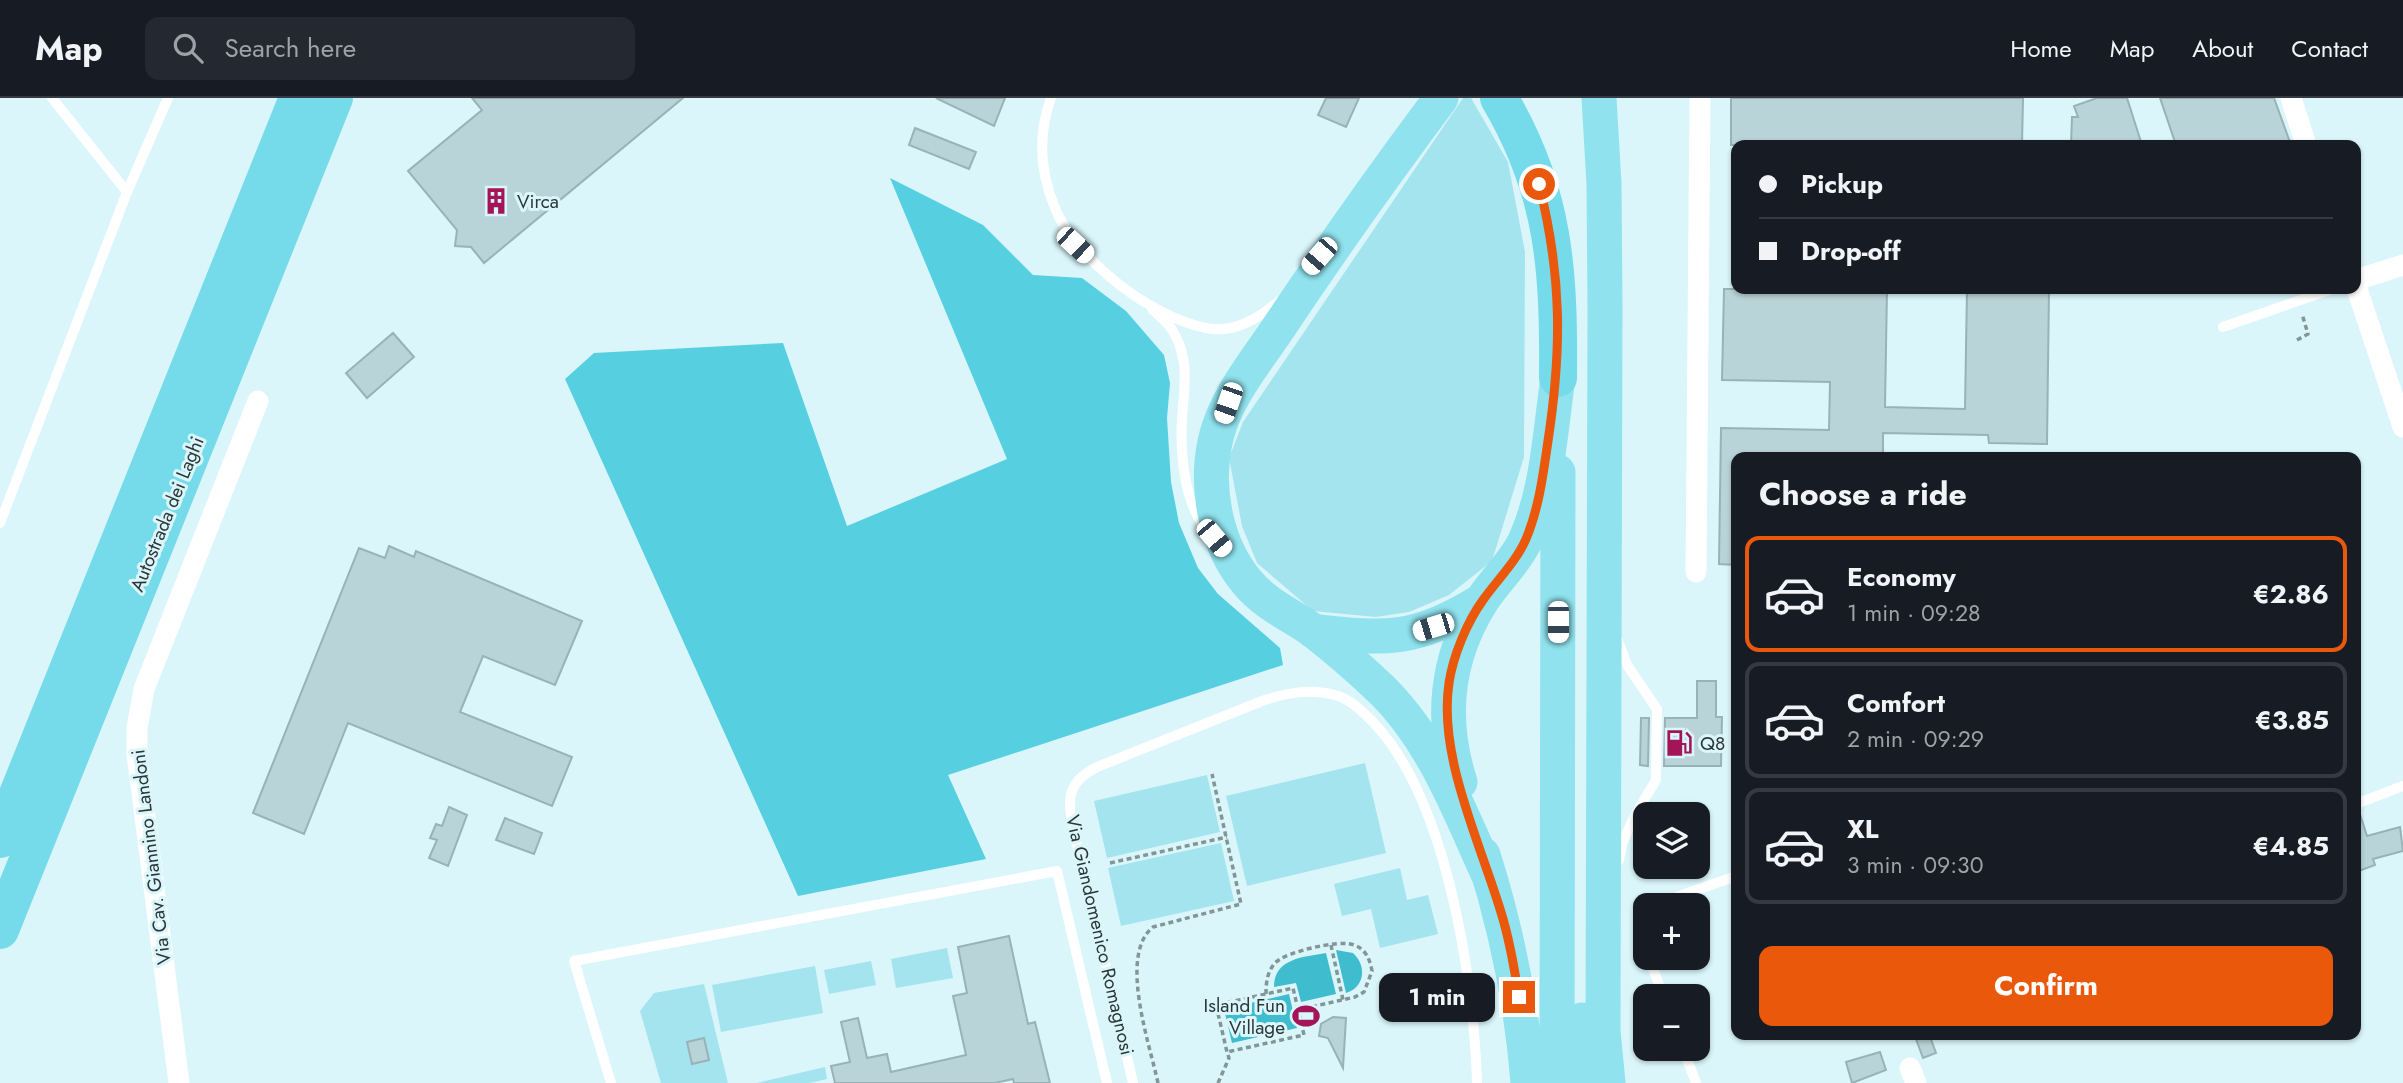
<!DOCTYPE html>
<html lang="en">
<head>
<meta charset="utf-8">
<style>
  :root { --surface:#171b24; --page:#242831; --text:#f1f3f6; --muted:#9ea1a6; --line:#363941; --accent:#ea580c }
  body { margin:0; font-family:Jost,sans-serif; background:var(--page); color:var(--text); height:100vh; display:flex; flex-direction:column; font-size:26px; white-space:nowrap }
  * { box-sizing:border-box; margin:0 }
  p { font-size:23px; color:var(--muted) }
  .icon { flex:none; width:38px; height:38px; fill:none; stroke:currentColor; stroke-width:2; stroke-linecap:round; stroke-linejoin:round }
  .map { position:relative; flex:1; overflow:hidden }
  .drawer { position:absolute; left:1731px; top:354px; width:630px; height:588px; display:flex; flex-direction:column; background:var(--surface); border-radius:14px; box-shadow:0 2px 5px #0004 }
  .drawer>* { flex:none }
  .guide { position:absolute; left:1731px; top:42px; width:630px; height:154px; border-radius:14px; box-shadow:0 2px 5px #0004; display:grid; align-content:center; height:154px; padding:0 28px; background:var(--surface) }
  .tools { position:absolute; left:1633px; top:704px; display:grid; gap:14px }
  .tools a { display:grid; place-items:center; width:77px; height:77px; border-radius:14px; background:var(--surface); box-shadow:0 2px 5px #0004; font-size:35px }
  .end { position:absolute; width:32px; height:32px; margin:-16px; border:9px solid #ea580c; background:#fff; box-shadow:0 0 0 4px #fff }
  .from { border-radius:50% }
  .bubble { position:absolute; height:49px; border-radius:14px; background:var(--surface); box-shadow:0 2px 5px #0004; font-size:23px; font-weight:700; line-height:49px; text-align:center }
  .car { position:absolute; width:21px; height:42px; margin:-21px -10px; border-radius:9px; box-shadow:0 0 5px 2px #0007; background:linear-gradient(#fff 24%,#345 0 40%,#fff 0 76%,#345 0 86%,#fff 0) }
  .guide b { display:flex; align-items:center; gap:24px; height:66px; font-size:26px }
  .guide b+b { border-top:2px solid var(--line) }
  .guide i { width:18px; height:18px; background:var(--text) }
  ul { padding:0; list-style:none }
  li { display:flex; align-items:center; gap:21px; height:116px; margin:0 14px 10px; padding:0 14px; border:4px solid var(--line); border-radius:14px }
  li div { flex:1 }
  li b { display:block; font-size:26px }
  li em { font-style:normal; font-weight:700 }
  li.selected { border-color:var(--accent) }
  li>.icon { width:63px; height:63px; stroke-width:1.5 }
  h2 { padding:0 28px; font-size:32px; line-height:84px }
  .action { display:flex; gap:14px; margin-top:auto; padding:14px 28px }
  .action a { flex:1; height:80px; border-radius:14px; background:var(--accent); color:#fff; font-size:28px; font-weight:700; line-height:80px; text-align:center }
  header { display:flex; align-items:center; gap:42px; box-sizing:border-box; height:98px; padding:0 35px; background:var(--surface); border-bottom:2px solid var(--line) }
  header strong { font-size:33px }
  nav { display:flex; gap:38px; margin-inline-start:auto; font-size:24px }
  .search { width:490px; height:63px; background:var(--page); display:flex; align-items:center; gap:18px; box-sizing:border-box; padding:0 24px; border-radius:14px; color:var(--muted); font-size:26px }
  .map>svg:first-child { display:block }
  .green { fill:#a3e4ef }
  .forest { fill:#56cfe1 }
  .water { fill:#3fbcce }
  .building { fill:#b9d4d8; stroke:#98b2b7; stroke-width:2 }
  .lines { fill:none; stroke-linecap:round; stroke-linejoin:round }
  .path { stroke:#829598; stroke-width:3.5; stroke-dasharray:5 3.5; stroke-linecap:butt }
  .service { stroke:#fff; stroke-width:10 }
  .minor { stroke:#fff; stroke-width:21 }
  .trunk { stroke:#90e2ee; stroke-width:35 }
  .motorway { stroke:#75daea; stroke-width:38 }
  .route { stroke:#ea580c; stroke-width:9 }
  .labels { text-anchor:middle; dominant-baseline:central; stroke-width:6; stroke-linejoin:round; paint-order:stroke }
  .poi-label { font-size:19px; fill:#2c3638; stroke:#daf6fa; text-anchor:start }
  .street-label { font-size:19px; fill:#2c3638; stroke:#daf6fa }
</style>
</head>
<body>
<header>
<strong>Map</strong>
<div class="search"><svg class="icon" aria-label="search" viewBox="0 0 24 24"><circle cx="10" cy="10" r="6"/><path d="M15 15l6 6"/></svg>Search here</div>
<nav><a>Home</a><a>Map</a><a>About</a><a>Contact</a></nav>
</header>
<div class="map">
<svg width="2403" height="985" viewBox="0 0 2403 985">
  <rect width="100%" height="100%" fill="#daf6fa"/>
  <!-- green -->
  <path class="green" d="M1463,0H1471L1508,64L1525,154L1524,359L1492,463L1449,497L1409,514L1376,519L1313,513L1257,465L1242,428L1229,360L1243,324Z
    M1365,665L1386,755L1247,788L1226,698Z
    M1207,677L1220,734L1107,760L1094,703Z
    M1221,745L1234,803L1121,828L1108,770Z
    M1400,770L1407,802L1428,797L1438,836L1380,850L1371,811L1342,818L1334,786Z
    M947,850L953,880L896,890L891,861Z
    M871,863L876,887L829,896L824,872Z
    M815,868L823,915L721,934L712,887Z
    M704,886L728,985H661L640,913L654,895Z
    M825,969L827,981L809,985H757Z"/>
  <!-- forest -->
  <path class="forest" d="M890,80L983,127L1033,177L1082,180L1126,213L1164,257L1170,285L1167,320L1171,384L1179,425L1198,470L1218,496L1280,550L1283,567L948,677L986,761L798,798L565,281L594,255L783,245L847,428L1007,361Z"/>
  <!-- water -->
  <path class="water" d="M1336,852L1353,855C1367,868 1365,889 1346,895Z
    M1326,855L1336,896L1301,904L1296,885L1274,889C1274,860 1304,859 1326,855Z
    M1289,896L1297,930L1232,945L1224,911Z"/>
  <!-- building -->
  <path class="building" d="M472,0H683L484,165L471,149L455,148L457,132L408,73L482,12Z
    M936,0H1005L994,28Z
    M1326,0H1359L1346,29L1318,17Z
    M1731,0H2023L2022,47L1888,45V47H1731Z
    M2097,0H2127L2142,47H2071L2072,19H2078L2074,8Z
    M2160,0H2274L2291,47H2176Z
    M915,30L976,54L969,71L909,47Z
    M1724,191H1887L1885,309L1965,311L1967,191H2049L2047,346L1989,345L1988,337L1883,335V359H1736V467L1719,466L1721,330L1829,332L1830,284L1722,282Z
    M393,235L414,259L367,300L346,275Z
    M389,448L414,459L416,453L582,523L555,587L483,558L460,614L572,659L552,708L348,625L304,736L253,715L359,450L385,460Z
    M1697,583H1716V619H1722L1721,668H1664L1665,620H1697Z
    M1641,620H1649L1648,668L1640,667Z
    M449,709L467,717L448,768L429,760L437,742L430,740L436,726L442,728Z
    M2359,713L2367,738L2400,729L2403,753L2373,761L2375,767L2356,774V714Z
    M505,720L542,735L534,756L496,742Z
    M1009,838L1028,926L1035,924L1050,985H1014L1013,981L995,985H835L831,968L850,964L841,924L858,920L867,960L887,956L891,974L966,957L953,898L967,895L958,849Z
    M1392,887L1419,891L1414,917L1408,921L1388,918L1384,912L1387,892Z
    M1333,919L1346,920L1343,970L1328,940L1319,938L1321,926Z
    M1929,936L1936,955L1923,960L1916,941Z
    M704,940L709,962L692,966L687,944Z
    M1880,954L1886,972L1852,985L1846,964Z"/>
  <g class="lines">
    <!-- path -->
    <path class="path" d="M2297,242L2308,236L2302,216
      M1110,765L1227,739
      M1331,847L1343,902
      M1266,896C1266,885 1267,874 1275,865C1285,854 1340,841 1354,847C1366,851 1370,862 1372,873L1364,894L1355,899L1298,912
      M1158,985C1150,947 1118,857 1153,829L1241,806L1212,676
      M1218,985L1229,960L1227,954L1216,907L1293,890L1304,937L1227,954"/>
    <!-- service -->
    <path class="service" d="M52,0L127,94
      M1051,0C1038,36 1040,74 1055,110C1076,162 1151,219 1206,230C1234,236 1259,220 1279,203
      M1152,211C1159,218 1170,226 1174,235C1190,263 1184,291 1182,321C1180,355 1184,404 1206,431
      M2223,229L2332,191
      M0,425L127,94L168,0
      M1618,543L1627,567L1657,611L1656,682L1635,717L1622,746L1619,762
      M2356,706L2403,688
      M1654,807L1736,778
      M1645,822V830
      M1649,859L1663,898
      M1683,950L1696,985
      M611,985L574,863L1057,773L1107,985
      M1133,985L1077,747C1070,711 1059,688 1097,669L1262,603C1286,595 1310,590 1335,597C1350,601 1362,613 1373,624C1447,701 1474,882 1477,985"/>
    <!-- minor -->
    <path class="minor" d="M2291,0L2306,47
      M2356,182L2403,167
      M2356,188L2403,329
      M1696,474L1700,0
      M1910,970L1916,985
      M179,985L137,656V630L144,591L258,303"/>
    <!-- trunk -->
    <path class="trunk" d="M1441,0C1385,75 1331,151 1279,229C1255,265 1224,301 1215,344C1205,391 1216,447 1247,484C1267,508 1292,517 1315,534C1338,552 1362,573 1383,593C1435,645 1460,715 1490,780
      M1599,0L1604,86L1605,209L1603,933L1608,985
      M1313,533C1386,542 1417,543 1481,503
      M1460,684C1440,622 1446,560 1481,504C1494,483 1514,466 1525,443C1548,393 1550,333 1558,280
      M1483,757C1507,833 1522,906 1528,985
      M1557,985L1558,374
      M1582,985V922"/>
    <!-- motorway -->
    <path class="motorway" d="M1499,0C1555,94 1559,174 1558,280
      M0,741L298,0
      M0,832L334,0"/>
  </g>
  <g class="lines">
    <!-- route -->
    <path class="route" d="M1519,899C1514,869 1509,839 1500,811C1479,742 1438,657 1449,585C1453,558 1467,524 1483,502C1497,482 1516,464 1526,441C1539,410 1543,377 1548,343C1562,251 1562,178 1539,86"/>
  </g>
  <!-- icons -->
  <defs>
    <symbol id="building-bare" viewBox="-9 -9 18 18"><path d="M-4-6H4V6H1V3H-1V6H-4ZM-2.5-4.3h1.7v1.8h-1.7ZM.8-4.3h1.7v1.8H.8ZM-2.5-1h1.7V.8h-1.7ZM.8-1h1.7V.8H.8Z" fill="#a31459" stroke="#daf6fa" stroke-width="2.5" paint-order="stroke"/></symbol>
    <symbol id="fuel-bare" viewBox="-9 -9 18 18"><path d="M-5.5-6h7V0h2V4h1.3V-2.5L3-4.5l.8-.8L6-3V5H2.5V1h-1V6h-7ZM-4.2-4.7v3.2H.2V-4.7Z" fill="#a31459" stroke="#daf6fa" stroke-width="2.5" paint-order="stroke"/></symbol>
    <symbol id="stadium-bare" viewBox="-9 -9 18 18"><path d="M0-5a6.5 5 0 1 0 0 10a6.5 5 0 1 0 0-10ZM-3.5-1.8h7v3.6h-7Z" fill="#a31459" stroke="#daf6fa" stroke-width="2.5" paint-order="stroke"/></symbol>
  </defs>
  <g fill-rule="evenodd">
    <use href="#building-bare" x="477" y="84" width="38" height="38"/>
    <use href="#fuel-bare" x="1660" y="626" width="38" height="38"/>
    <use href="#stadium-bare" x="1287" y="899" width="38" height="38"/>
  </g>
  <g class="labels">
    <!-- poi labels -->
    <g class="poi-label">
      <text x="517" y="103">Virca</text>
      <text x="1700" y="645">Q8</text>
      <text x="1285" y="907" text-anchor="end">Island Fun<tspan x="1285" dy="22">Village</tspan></text>
    </g>
    <!-- street labels -->
    <g class="street-label">
      <text transform="translate(167 416) rotate(-68)">Autostrada dei Laghi</text>
      <text transform="translate(151 759) rotate(-97)">Via Cav. Giannino Landoni</text>
      <text transform="translate(1100 837) rotate(77)">Via Giandomenico Romagnosi</text>
    </g>
  </g>
</svg>
<div class="tools">
<a><svg class="icon" aria-label="layers" viewBox="0 0 24 24"><path d="M12 4l9 5-9 5-9-5zM3 14l9 5 9-5"/></svg></a>
<a>+</a>
<a>−</a>
</div>
<i class="end from" style="left:1539px;top:86px"></i>
<i class="end" style="left:1519px;top:899px"></i>
<div class="bubble" style="left:1379px;top:875px;width:116px">1 min</div>
<i class="car" style="left:1075px;top:147px;rotate:133deg"></i>
<i class="car" style="left:1319px;top:158px;rotate:221deg"></i>
<i class="car" style="left:1228px;top:305px;rotate:199deg"></i>
<i class="car" style="left:1214px;top:440px;rotate:140deg"></i>
<i class="car" style="left:1558px;top:524px;rotate:180deg"></i>
<i class="car" style="left:1433px;top:529px;rotate:253deg"></i>
<div class="guide">
<b><i class="from"></i>Pickup</b>
<b><i></i>Drop-off</b>
</div>
<section class="drawer">
<h2>Choose a ride</h2>
<ul>
<li class="selected"><svg class="icon" aria-label="car" viewBox="0 0 24 24"><path d="M5 17H2v-5l4-1 3-4h7l3 4 3 1v5h-3M9 17h6M6 11h13"/><circle cx="7" cy="17" r="2"/><circle cx="17" cy="17" r="2"/></svg><div><b>Economy</b><p>1 min · 09:28</p></div><em>€2.86</em></li>
<li><svg class="icon" aria-label="car" viewBox="0 0 24 24"><path d="M5 17H2v-5l4-1 3-4h7l3 4 3 1v5h-3M9 17h6M6 11h13"/><circle cx="7" cy="17" r="2"/><circle cx="17" cy="17" r="2"/></svg><div><b>Comfort</b><p>2 min · 09:29</p></div><em>€3.85</em></li>
<li><svg class="icon" aria-label="car" viewBox="0 0 24 24"><path d="M5 17H2v-5l4-1 3-4h7l3 4 3 1v5h-3M9 17h6M6 11h13"/><circle cx="7" cy="17" r="2"/><circle cx="17" cy="17" r="2"/></svg><div><b>XL</b><p>3 min · 09:30</p></div><em>€4.85</em></li>
</ul>
<div class="action"><a>Confirm</a></div>
</section>
</div>
</body>
</html>
